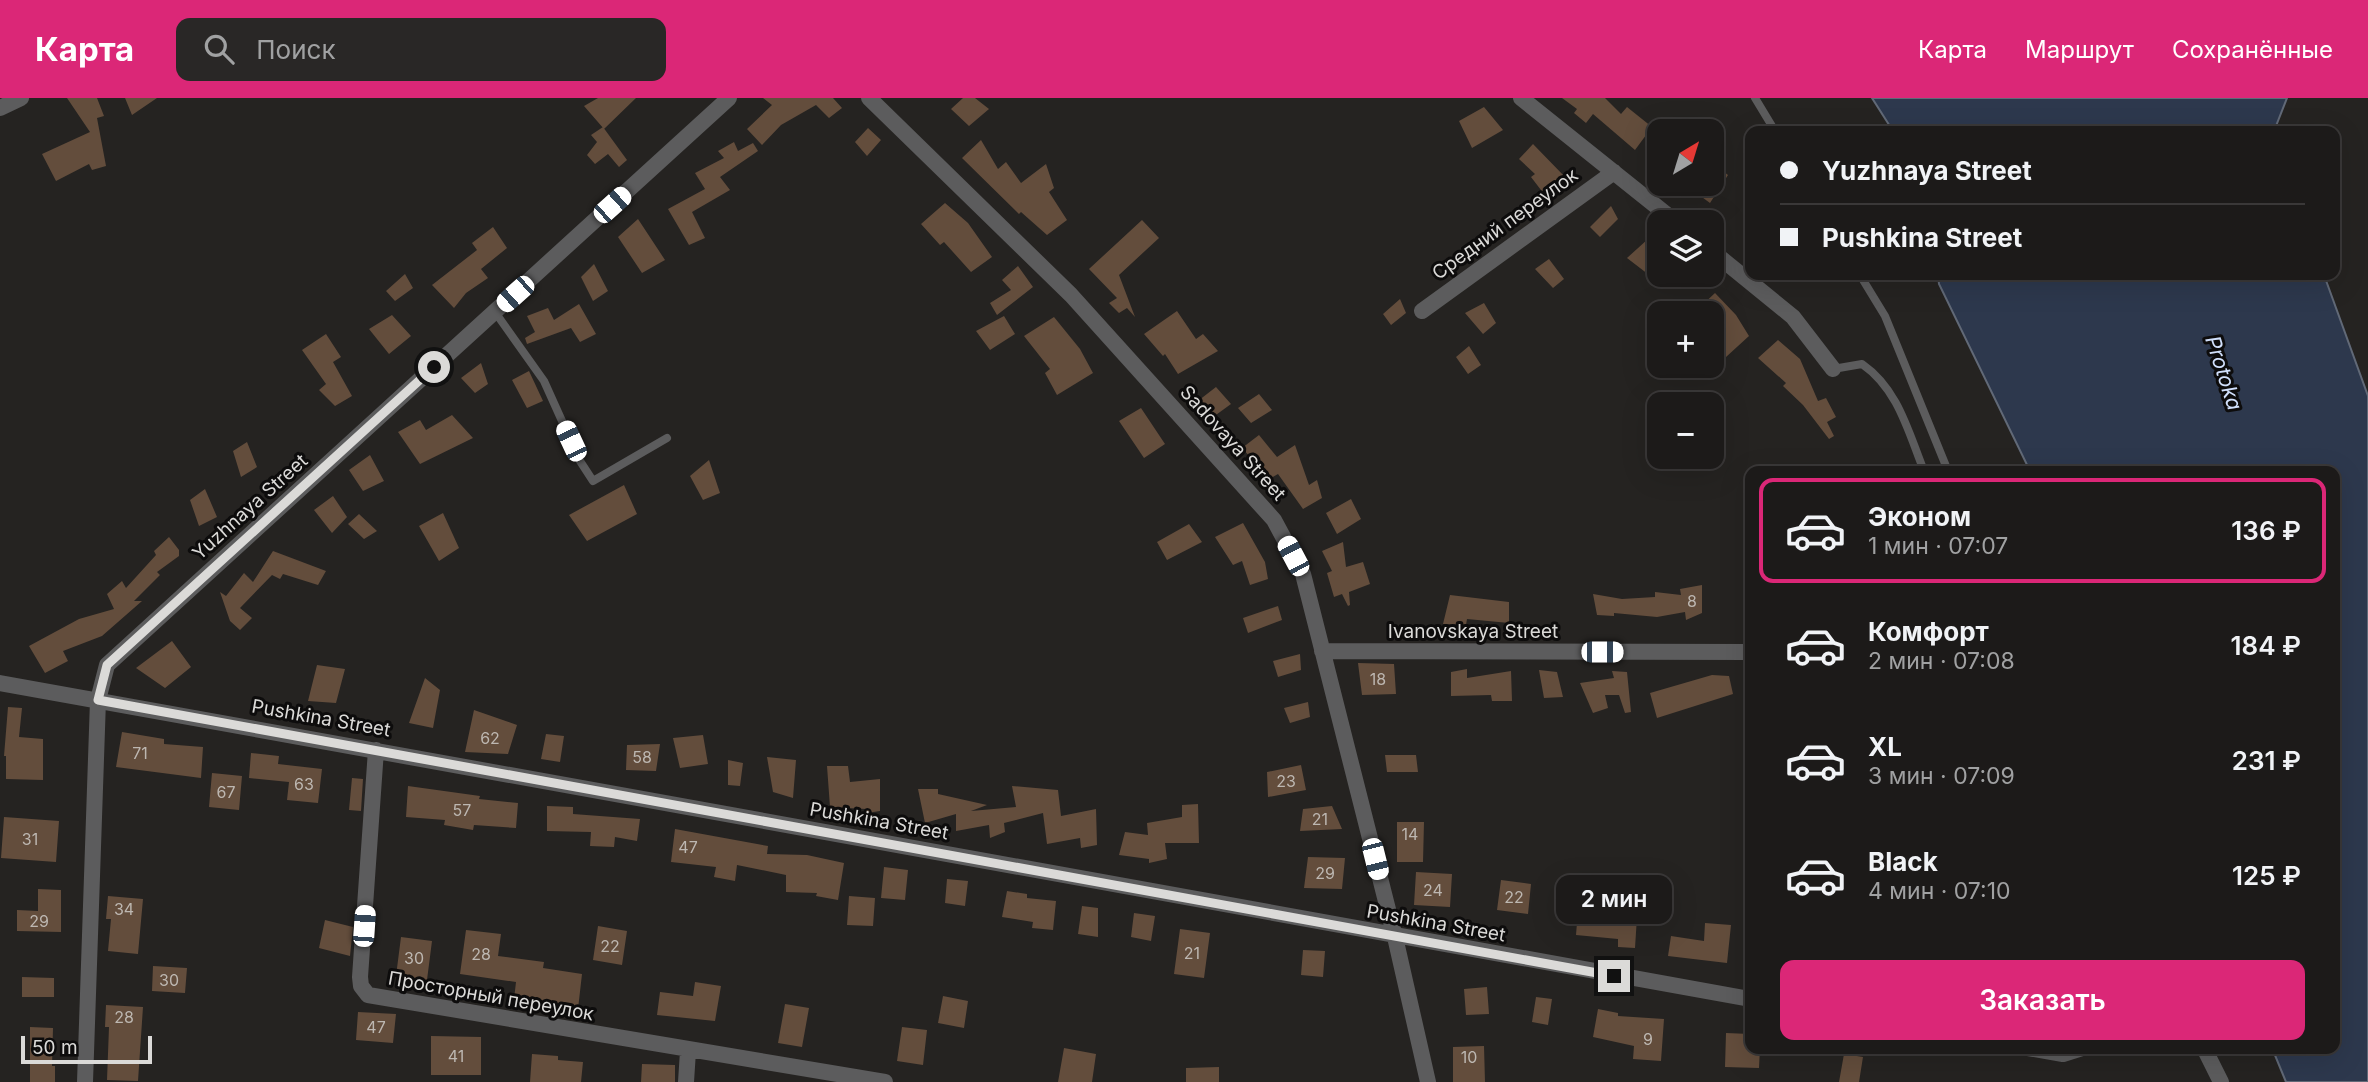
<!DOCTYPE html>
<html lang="ru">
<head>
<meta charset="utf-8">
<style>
  :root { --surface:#1c1a19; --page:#292726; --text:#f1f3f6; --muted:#a0a1a2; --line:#3a3838; --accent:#db2777 }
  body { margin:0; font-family:Inter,sans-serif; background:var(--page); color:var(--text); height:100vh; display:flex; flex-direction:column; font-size:26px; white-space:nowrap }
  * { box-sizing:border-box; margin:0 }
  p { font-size:23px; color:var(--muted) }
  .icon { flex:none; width:38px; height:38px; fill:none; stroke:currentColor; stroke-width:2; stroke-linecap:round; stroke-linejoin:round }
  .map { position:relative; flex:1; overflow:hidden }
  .panel { position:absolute; left:1745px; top:368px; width:595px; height:588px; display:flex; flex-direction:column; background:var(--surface); border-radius:14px; box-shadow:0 7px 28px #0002,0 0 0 2px var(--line) }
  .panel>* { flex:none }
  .guide { position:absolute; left:1745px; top:28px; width:595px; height:154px; border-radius:14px; box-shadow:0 7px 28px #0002,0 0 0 2px var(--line); display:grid; align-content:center; height:154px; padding:0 35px; background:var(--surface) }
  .needle { width:46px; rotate:38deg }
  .buttons { position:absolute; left:1647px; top:21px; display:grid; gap:14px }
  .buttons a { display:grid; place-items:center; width:77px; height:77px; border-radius:14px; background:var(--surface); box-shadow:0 7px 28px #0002,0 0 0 2px var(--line); font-size:35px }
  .scale { position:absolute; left:21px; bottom:18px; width:131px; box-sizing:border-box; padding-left:7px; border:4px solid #dbdad8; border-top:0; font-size:19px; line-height:24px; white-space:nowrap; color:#dbdad8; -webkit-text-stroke:5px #0d0c0c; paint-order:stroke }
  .end { position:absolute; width:32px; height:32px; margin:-16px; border:9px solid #dbdad8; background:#111; box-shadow:0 0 0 4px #111 }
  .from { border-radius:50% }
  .bubble { position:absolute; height:49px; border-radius:14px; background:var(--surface); box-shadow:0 7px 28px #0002,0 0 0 2px var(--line); font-size:23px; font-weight:600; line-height:49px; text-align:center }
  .car { position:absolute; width:21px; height:42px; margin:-21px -10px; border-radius:9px; box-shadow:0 0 5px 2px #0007; background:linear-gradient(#fff 24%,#345 0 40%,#fff 0 76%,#345 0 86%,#fff 0) }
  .guide b { display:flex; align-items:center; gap:24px; height:66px; font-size:26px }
  .guide b+b { border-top:2px solid var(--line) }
  .guide i { width:18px; height:18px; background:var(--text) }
  ul { padding:12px 0 0; list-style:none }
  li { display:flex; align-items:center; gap:21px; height:105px; margin:0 14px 10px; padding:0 21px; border:4px solid transparent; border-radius:14px }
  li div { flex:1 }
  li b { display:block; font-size:26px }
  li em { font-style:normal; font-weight:600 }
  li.active { border-color:var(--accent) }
  li>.icon { width:63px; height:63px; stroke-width:1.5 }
  .button { display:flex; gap:14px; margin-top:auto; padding:14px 35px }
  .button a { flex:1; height:80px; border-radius:14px; background:var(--accent); color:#fff; font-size:28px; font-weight:600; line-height:80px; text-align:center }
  header { display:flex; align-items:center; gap:42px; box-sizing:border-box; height:98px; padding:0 35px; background:var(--accent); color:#fff }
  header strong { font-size:33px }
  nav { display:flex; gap:38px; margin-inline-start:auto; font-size:24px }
  .search { width:490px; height:63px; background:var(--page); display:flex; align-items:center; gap:18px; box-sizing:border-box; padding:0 24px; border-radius:14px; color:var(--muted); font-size:26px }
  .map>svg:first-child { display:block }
  .water { fill:#2d384d; stroke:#616977; stroke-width:2 }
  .building { fill:#634d3c }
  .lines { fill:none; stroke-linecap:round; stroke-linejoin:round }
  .lane { stroke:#5c5c5d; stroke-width:8 }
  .street { stroke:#5c5c5d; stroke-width:16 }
  .route { stroke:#dbdad8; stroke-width:9 }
  .labels { text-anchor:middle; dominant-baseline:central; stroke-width:6; stroke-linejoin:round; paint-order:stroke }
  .number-label { font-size:16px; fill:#bdb7b1 }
  .street-label { font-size:19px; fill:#dbdad8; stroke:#0d0c0c }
  .water-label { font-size:21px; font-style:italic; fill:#d1e0fc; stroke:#0d0c0c }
</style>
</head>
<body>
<header>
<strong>Карта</strong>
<div class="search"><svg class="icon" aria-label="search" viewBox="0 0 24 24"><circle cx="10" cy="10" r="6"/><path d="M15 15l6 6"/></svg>Поиск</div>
<nav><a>Карта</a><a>Маршрут</a><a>Сохранённые</a></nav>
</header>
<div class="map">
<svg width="2368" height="984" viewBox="0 0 2368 984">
  <rect width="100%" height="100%" fill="#252321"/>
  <!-- water -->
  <path class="water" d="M1872,0H2287L2274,33H1893Z
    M1938,177H2324L2368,298V984H2286L2272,950H2334V373H2030L1939,186Z"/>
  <!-- building -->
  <path class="building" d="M67,0H97L104,18L97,20L106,68L92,72L89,66L56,83L42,56L90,34Z
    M125,0H157L132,17Z
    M598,0H636L604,31L584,8Z
    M763,0H833L842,10L829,20L816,7L781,27L762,47L747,31L772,7Z
    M963,0H975L989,11L969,28L951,11Z
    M1562,0H1605L1621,16L1627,9L1652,29L1635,52L1593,16L1586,25L1574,15L1577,11Z
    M1484,9L1503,32L1472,50L1459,23Z
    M603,29L627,62L619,69L608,56L595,66L587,57L597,44L591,37Z
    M868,30L881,42L867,58L855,44Z
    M981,42L998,71L1006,64L1021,85L1046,66L1054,90L1049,94L1067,122L1047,137L1021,114L1019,116L962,60Z
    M734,44L738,53L753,45L758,53L720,79L730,92L692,114L705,140L689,147L668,111L705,91L695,75L724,60L718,53Z
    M1533,46L1566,80L1544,96L1531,79L1535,76L1519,61Z
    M1712,65L1728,77L1710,105L1684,86H1712Z
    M945,105L968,125L992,159L971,174L944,144L940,147L921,126Z
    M1611,108L1618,121L1600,139L1590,129Z
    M638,121L665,162L642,175L618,139Z
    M1142,122L1159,140L1119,177L1135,219L1127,210L1119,215L1109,205L1117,200L1089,171Z
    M493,129L507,150L481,171L488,180L466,195L454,210L432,187L477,152L472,145Z
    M1648,141L1659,153V173L1653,180L1627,160Z
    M1549,161L1564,181L1553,190L1535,171Z
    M594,166L608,193L593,203L581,179Z
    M1018,168L1033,189L997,217L990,205L1011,192L1002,182Z
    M405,176L413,190L395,203L386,193Z
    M1715,195L1736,217L1749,238L1726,259L1712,243V215H1704L1699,210Z
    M1400,201L1406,215L1391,227L1383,216Z
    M1484,205L1496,225L1483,236L1465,215Z
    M579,206L596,236L580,244L571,230L527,246L525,240L535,234L527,218L548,210L554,222Z
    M1177,213L1196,241L1203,236L1218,253L1178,276L1165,256L1163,258L1144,236Z
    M392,217L411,238L389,256L369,231Z
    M1004,218L1015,236L990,252L976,233Z
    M1054,219L1080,251L1093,275L1057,297L1045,275L1050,271L1024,238Z
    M326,236L341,259L333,264L352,298L335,308L319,292L326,286L302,252Z
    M1778,242L1800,261L1818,303L1826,300L1836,319L1827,324L1834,338L1829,341L1803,307L1783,288L1786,285L1758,260Z
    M1469,248L1481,267L1468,276L1456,259Z
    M481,265L488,286L475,295L461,280Z
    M529,273L543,303L527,310L512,282Z
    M1216,289L1231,306L1209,322L1194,306Z
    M1259,296L1272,312L1251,325L1238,310Z
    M1141,310L1165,346L1144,360L1119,323Z
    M452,317L473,340L420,366L398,334L420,322L426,332Z
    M1259,337L1277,359L1295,347L1309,387L1317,382L1322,400L1303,411L1278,376L1271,380L1254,358L1251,360L1242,350Z
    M247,344L257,369L241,379L233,353Z
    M370,357L384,383L363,393L349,372Z
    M709,362L720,395L703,402L690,378Z
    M624,387L637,416L587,443L569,417Z
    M205,391L217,419L199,428L190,402Z
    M333,398L347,419L332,435L314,412Z
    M1351,401L1361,421L1337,436L1326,415Z
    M443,415L459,450L439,463L419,428Z
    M359,416L377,433L364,441L348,426Z
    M1243,425L1265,464L1268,481L1250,487L1242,463L1233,467L1215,439Z
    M1189,426L1202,444L1167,462L1157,444Z
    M169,439L179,452V458L157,474L160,477L134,503H142L102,538L63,553L68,563L45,575L29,548L79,521L114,511L107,496L122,483L126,490L156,457L154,453Z
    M1343,444L1346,469L1363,464L1370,486L1349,494L1350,507L1348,508L1342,496L1334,499L1327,475L1332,473L1322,453Z
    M273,453L326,473L318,487L283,476L280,481L272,477L240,510L252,520L240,532L230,523L220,494L226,498L244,475L253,484Z
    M1702,487V515L1686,522L1685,514L1657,519L1614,515V518L1597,517L1593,496L1622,501L1655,499V494L1681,497L1680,491Z
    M1450,497L1509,504V525L1467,521L1466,527L1443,526Z
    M1278,508L1282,522L1248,535L1243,520Z
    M172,543L191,569L165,590L136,570Z
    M1300,556L1301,572L1278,579L1273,563Z
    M1358,565L1394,566L1396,596L1362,597Z
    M317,567L345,571L336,605L308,603Z
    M1467,571V580L1511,573L1512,603H1492L1491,597L1451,598V574Z
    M1539,572L1557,574L1563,599L1544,600Z
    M1612,573L1627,574L1631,614L1625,615L1619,597H1605L1608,610L1593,615L1580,585L1614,580Z
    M1712,577L1729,578L1733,596L1657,620L1650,595Z
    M425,580L440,592L433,630L409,625Z
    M1308,604L1310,619L1290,625L1284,610Z
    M8,609L22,610L19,639L43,641V682L6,681V658H4Z
    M474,612L517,627L508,656L465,654Z
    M122,634L164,641V646L203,649L201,680L116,669Z
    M546,636L564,638L560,664L541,661Z
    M703,637L708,666L680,670L673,640Z
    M660,646L656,673L626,672L627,647Z
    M251,655L279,658L278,666L322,671L318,705L287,702L289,684L249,680Z
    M1385,657H1416L1418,674H1387Z
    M767,659L796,662L793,700L773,694Z
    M728,662L743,665L740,688L728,687Z
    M1301,667L1306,692L1268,699L1267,674Z
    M827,668H848L850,684L880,681V713L867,715L866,711L830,709Z
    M212,675L242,678L239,712L209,709Z
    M352,680L363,681L361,713L349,712Z
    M408,688L480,698L479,701L518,705L516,730L474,727L473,732L444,727L445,722L406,719Z
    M1012,688L1058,692L1061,718L1096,711L1097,747L1081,750L1080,740L1047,746L1043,715L1004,725L1005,734L990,740L989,727L956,733V716L925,725L918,691H938V696L987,707L971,713L1016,709Z
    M1198,706L1199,745H1165L1167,761L1149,765V761L1119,757L1125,734L1148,737L1147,725L1182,719V707Z
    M547,708L573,709V716L640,721L637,743L615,739L614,749L590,748L591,734L547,733Z
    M1332,708L1342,731L1300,733L1303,711Z
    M4,719L59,723L56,764L1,760Z
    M1397,724H1424L1423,764H1397Z
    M675,731L768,748L767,756L807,757L844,765L838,802L816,798L817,795L786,794V777L737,767L735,783L714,779L716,769L671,764Z
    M1308,759L1345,760L1342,791L1304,790Z
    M884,769L908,772L905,802L881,800Z
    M1416,774L1452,776L1450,809L1414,807Z
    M947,781L968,783L965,808L945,805Z
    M1501,782L1531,786L1528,816L1497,812Z
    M38,791L61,792V834L17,833V812L38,813Z
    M1007,793L1027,796V800L1056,803L1053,832L1032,830L1033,824L1002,819Z
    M108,798L143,801L138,856L108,853L111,821H106Z
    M849,798L875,800L873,828L847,827Z
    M1082,808L1098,810V839L1078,836Z
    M1578,812L1637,819L1635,850L1618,849V841L1576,837Z
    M1134,815L1155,818L1151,843L1131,839Z
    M325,822L353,829L350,858L319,850Z
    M1705,825L1731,827L1727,865L1668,858L1671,838L1704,843Z
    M598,828L627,833L622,867L593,862Z
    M1180,831L1210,835L1204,880L1174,876Z
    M466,832L501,836L498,858L544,864L543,870L582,876L578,911L514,901L516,884L460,876Z
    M401,839L432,843L427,882L396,878Z
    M1303,852L1325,853L1323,879L1301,877Z
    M153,868L187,870L185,895L152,893Z
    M22,879L54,880V899H22Z
    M695,884L721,888L715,923L657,917L660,894L693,898Z
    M1487,889L1489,916L1466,917L1464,891Z
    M943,898L968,903L964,930L938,925Z
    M1536,899L1552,901L1548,927L1532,924Z
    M785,906L809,910L802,949L778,945Z
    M106,907L143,909L138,983L107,982L109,929H105Z
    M1598,911L1618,915V918L1664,921L1661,963L1633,961L1634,948L1593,939Z
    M358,914L396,916L393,945L356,942Z
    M30,929L53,930L52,968H55V984H30Z
    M902,929L927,932L923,967L897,963Z
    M1726,935L1750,936V950H1760L1759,970L1725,969Z
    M431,938L481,939V977H431Z
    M1484,948L1485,984H1453V949Z
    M1064,950L1096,956L1092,984H1058Z
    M532,956L558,958V962L583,964L581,984H530Z
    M1844,956L1863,959L1859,984H1839Z
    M642,966L675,967V984H641Z
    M1219,969V984H1186V970Z"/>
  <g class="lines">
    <!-- lane -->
    <path class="lane" d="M1755,0L1775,33
      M1860,177L1885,218L1948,373
      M495,214L544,283L580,363L593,383L667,340
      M1833,271L1862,266C1898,291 1908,333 1924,373"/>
    <!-- street -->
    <path class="street" d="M869,0L1071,197L1274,422L1303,476L1395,839L1428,984
      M1521,0L1676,124
      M0,10L21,0
      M1712,153L1793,219L1833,271
      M1422,213L1614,74
      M1322,553L1750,554
      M0,585L1750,901
      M376,652L360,879L361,888L368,897L885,984
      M2028,950L2063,956L2082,950
      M2204,950L2221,984
      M85,984L98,602L107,567L729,0
      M686,984L688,953"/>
  </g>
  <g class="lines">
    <!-- route -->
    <path class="route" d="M434,269L107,567L98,602L1614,878"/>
  </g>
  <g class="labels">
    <!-- number labels -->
    <g class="number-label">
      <text x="1692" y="503">8</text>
      <text x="1378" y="581">18</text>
      <text x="490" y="640">62</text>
      <text x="140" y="655">71</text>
      <text x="642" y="659">58</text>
      <text x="1286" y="683">23</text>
      <text x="304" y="686">63</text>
      <text x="226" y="694">67</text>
      <text x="462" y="712">57</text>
      <text x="1320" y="721">21</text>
      <text x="1410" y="736">14</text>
      <text x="30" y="741">31</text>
      <text x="688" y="749">47</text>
      <text x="1325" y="775">29</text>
      <text x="1433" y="792">24</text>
      <text x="1514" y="799">22</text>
      <text x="124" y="811">34</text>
      <text x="39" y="823">29</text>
      <text x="610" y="848">22</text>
      <text x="1192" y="855">21</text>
      <text x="481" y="856">28</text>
      <text x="414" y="860">30</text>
      <text x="169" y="882">30</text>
      <text x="124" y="919">28</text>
      <text x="376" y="929">47</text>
      <text x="1648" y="941">9</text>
      <text x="456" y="958">41</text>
      <text x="1469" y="959">10</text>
    </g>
    <!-- street labels -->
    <g class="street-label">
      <text transform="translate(1505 126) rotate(-36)">Средний переулок</text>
      <text transform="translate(1233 345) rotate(48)">Sadovaya Street</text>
      <text transform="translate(250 409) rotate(-42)">Yuzhnaya Street</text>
      <text x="1473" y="533">Ivanovskaya Street</text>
      <text transform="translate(321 620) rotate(10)">Pushkina Street</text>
      <text transform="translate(879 723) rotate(10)">Pushkina Street</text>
      <text transform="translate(1436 825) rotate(10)">Pushkina Street</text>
      <text transform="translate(491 898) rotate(10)">Просторный переулок</text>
    </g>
    <!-- water labels -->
    <g class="water-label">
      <text transform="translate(2224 275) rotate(72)">Protoka</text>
    </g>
  </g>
</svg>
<div class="buttons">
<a><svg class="needle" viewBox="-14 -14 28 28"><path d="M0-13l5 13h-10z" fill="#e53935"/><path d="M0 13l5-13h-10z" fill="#a0a1a2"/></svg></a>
<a><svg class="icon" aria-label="layers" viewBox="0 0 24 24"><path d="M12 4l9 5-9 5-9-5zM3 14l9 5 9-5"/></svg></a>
<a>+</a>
<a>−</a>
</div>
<div class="scale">50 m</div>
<i class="end from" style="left:434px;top:269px"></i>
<i class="end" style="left:1614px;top:878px"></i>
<div class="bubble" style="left:1556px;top:777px;width:116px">2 мин</div>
<i class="car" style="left:612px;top:107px;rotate:48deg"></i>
<i class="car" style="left:515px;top:196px;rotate:228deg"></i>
<i class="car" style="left:571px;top:343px;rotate:335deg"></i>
<i class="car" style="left:1293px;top:458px;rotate:332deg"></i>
<i class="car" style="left:1602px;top:554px;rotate:90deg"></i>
<i class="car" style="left:1375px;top:761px;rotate:166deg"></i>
<i class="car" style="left:364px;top:828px;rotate:4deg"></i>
<div class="guide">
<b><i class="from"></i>Yuzhnaya Street</b>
<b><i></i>Pushkina Street</b>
</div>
<section class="panel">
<ul>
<li class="active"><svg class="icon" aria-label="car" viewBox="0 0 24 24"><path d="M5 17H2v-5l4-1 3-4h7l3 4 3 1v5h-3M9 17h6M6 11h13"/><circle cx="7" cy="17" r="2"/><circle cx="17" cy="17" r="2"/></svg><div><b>Эконом</b><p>1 мин · 07:07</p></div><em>136 ₽</em></li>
<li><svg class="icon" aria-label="car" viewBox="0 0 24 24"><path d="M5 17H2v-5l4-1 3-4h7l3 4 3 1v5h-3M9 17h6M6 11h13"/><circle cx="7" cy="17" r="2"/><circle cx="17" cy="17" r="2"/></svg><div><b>Комфорт</b><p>2 мин · 07:08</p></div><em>184 ₽</em></li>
<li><svg class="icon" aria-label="car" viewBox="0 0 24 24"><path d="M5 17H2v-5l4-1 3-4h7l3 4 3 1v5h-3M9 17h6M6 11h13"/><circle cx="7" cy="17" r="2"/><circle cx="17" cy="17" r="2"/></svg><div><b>XL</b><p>3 мин · 07:09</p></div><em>231 ₽</em></li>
<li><svg class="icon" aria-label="car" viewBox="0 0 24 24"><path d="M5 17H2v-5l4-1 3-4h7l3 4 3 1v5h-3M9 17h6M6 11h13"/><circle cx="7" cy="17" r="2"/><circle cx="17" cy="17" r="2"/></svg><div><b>Black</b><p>4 мин · 07:10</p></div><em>125 ₽</em></li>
</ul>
<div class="button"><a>Заказать</a></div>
</section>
</div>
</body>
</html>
